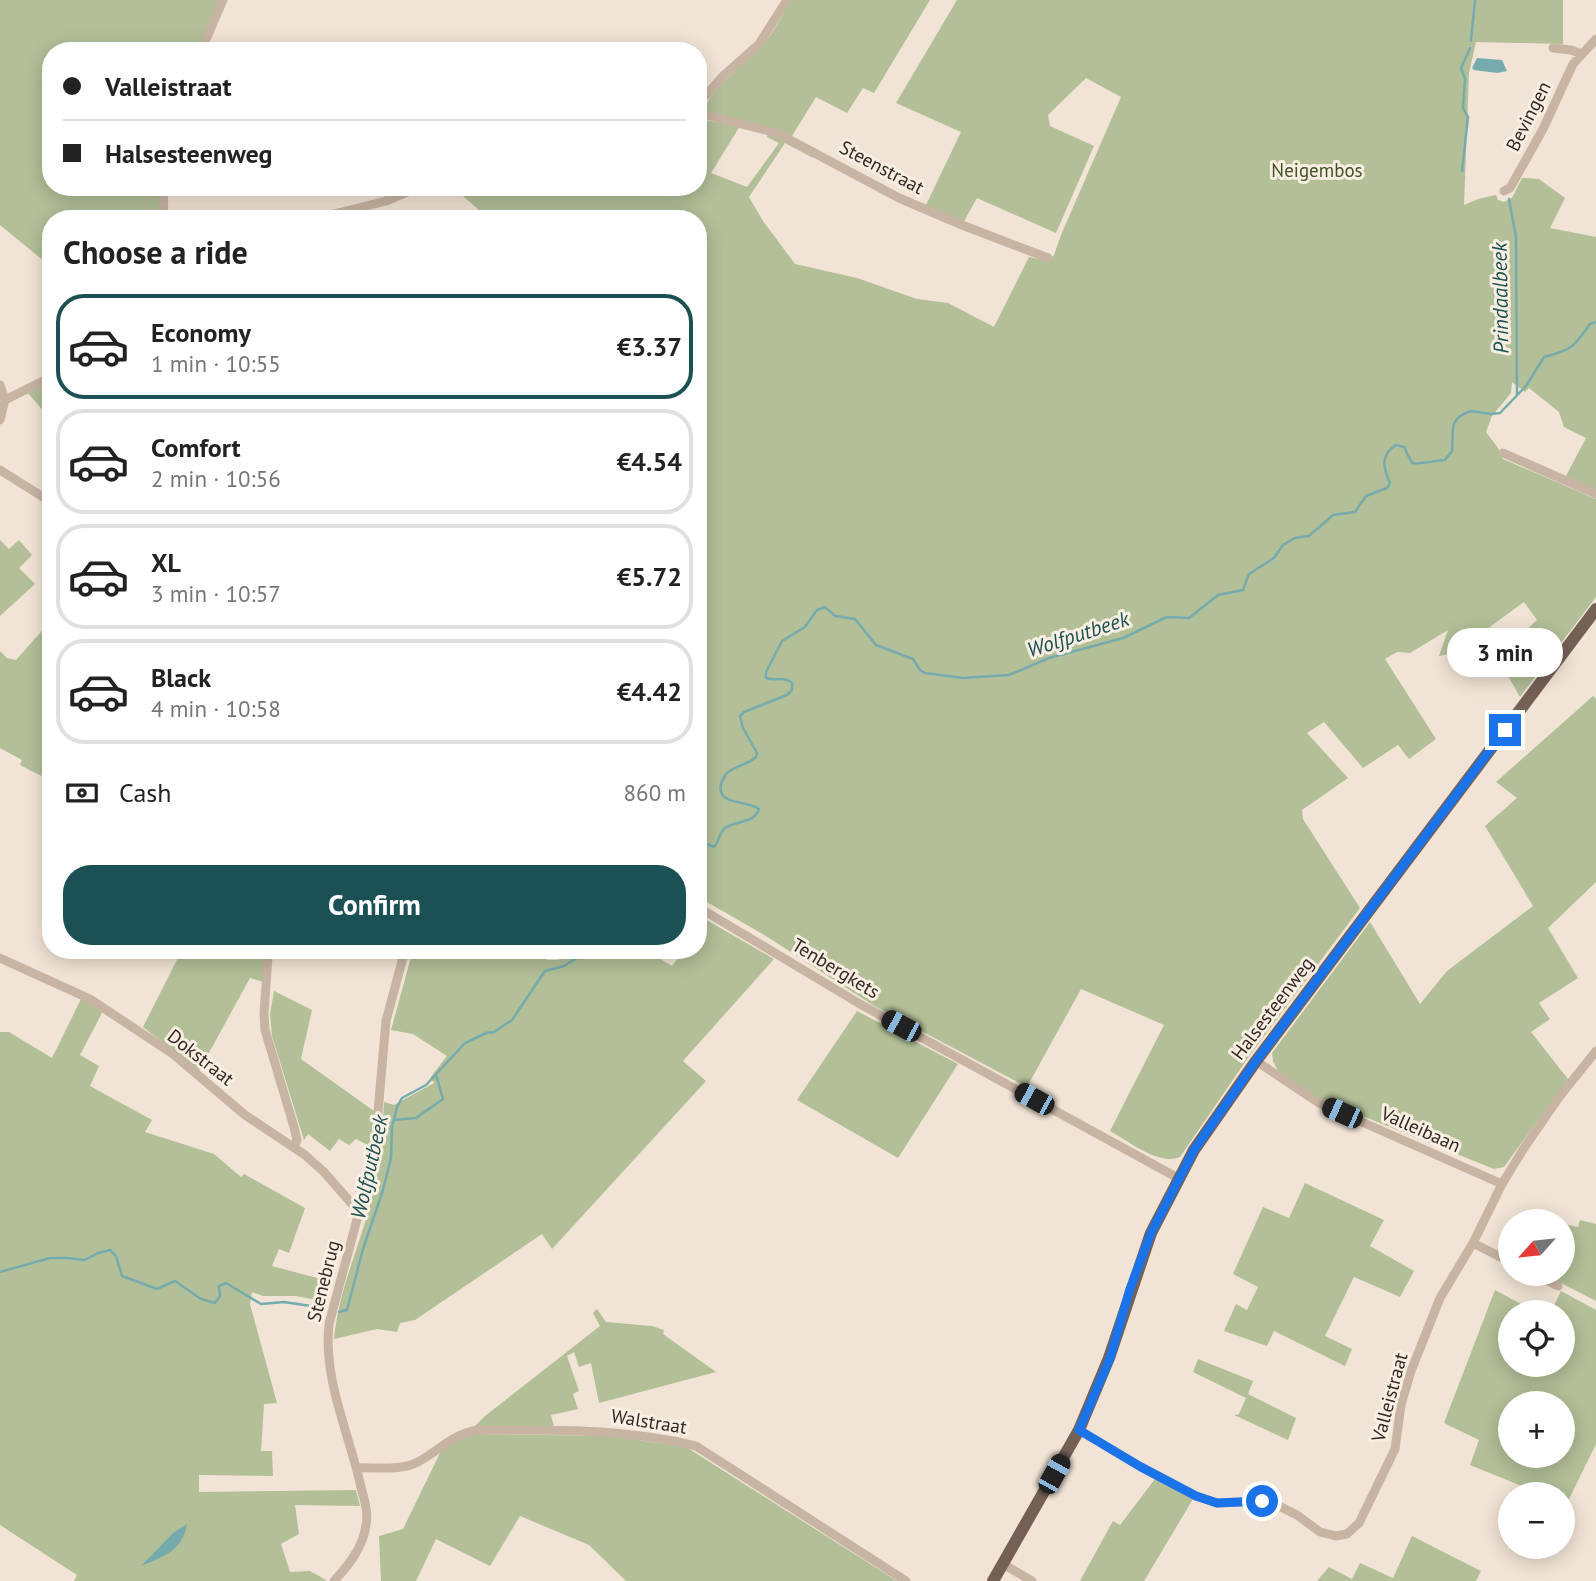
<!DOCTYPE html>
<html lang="en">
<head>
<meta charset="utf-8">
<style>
  :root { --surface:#fff; --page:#f2f2f2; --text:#222; --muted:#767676; --line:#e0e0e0; --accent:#1b5154 }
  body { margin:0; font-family:"PT Sans",sans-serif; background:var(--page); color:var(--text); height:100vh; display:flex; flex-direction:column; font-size:26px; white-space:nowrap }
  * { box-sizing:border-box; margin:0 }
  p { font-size:23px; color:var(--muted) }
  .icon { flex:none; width:38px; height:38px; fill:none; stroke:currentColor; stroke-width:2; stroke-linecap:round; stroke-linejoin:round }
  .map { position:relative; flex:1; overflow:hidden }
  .panel { position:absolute; left:42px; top:210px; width:665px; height:749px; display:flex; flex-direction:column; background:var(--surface); border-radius:28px; box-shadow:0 4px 18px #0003 }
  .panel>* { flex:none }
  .top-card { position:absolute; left:42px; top:42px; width:665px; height:154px; border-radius:28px; box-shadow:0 4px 18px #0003; display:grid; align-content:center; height:154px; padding:0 21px; background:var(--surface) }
  .needle { width:46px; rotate:243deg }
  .fabs { position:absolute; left:1498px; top:1209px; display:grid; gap:14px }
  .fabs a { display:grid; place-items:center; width:77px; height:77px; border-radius:50%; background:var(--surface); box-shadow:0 4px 18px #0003; font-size:35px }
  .end { position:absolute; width:32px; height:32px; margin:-16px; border:9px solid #1a73e8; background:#fff; box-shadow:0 0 0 4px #fff }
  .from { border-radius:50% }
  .bubble { position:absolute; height:49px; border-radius:24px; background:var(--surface); box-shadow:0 4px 18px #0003; font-size:23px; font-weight:700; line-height:49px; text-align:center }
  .car { position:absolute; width:21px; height:42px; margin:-21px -10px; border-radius:9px; box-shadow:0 0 5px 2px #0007; background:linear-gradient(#222 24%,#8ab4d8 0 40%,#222 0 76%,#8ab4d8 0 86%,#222 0) }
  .top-card b { display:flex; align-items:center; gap:24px; height:66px; font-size:26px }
  .top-card b+b { border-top:2px solid var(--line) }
  .top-card i { width:18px; height:18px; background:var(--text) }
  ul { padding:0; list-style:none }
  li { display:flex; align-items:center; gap:21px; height:105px; margin:0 14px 10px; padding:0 7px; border:4px solid var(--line); border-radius:28px }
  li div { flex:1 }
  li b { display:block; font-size:26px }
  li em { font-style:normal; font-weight:700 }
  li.active { border-color:var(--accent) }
  li>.icon { width:63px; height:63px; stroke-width:1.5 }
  h2 { padding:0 21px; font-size:32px; line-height:84px }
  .pay { display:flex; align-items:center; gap:18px; height:77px; padding:0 21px; font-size:26px }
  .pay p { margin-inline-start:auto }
  .primary-button { display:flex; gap:14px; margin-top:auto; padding:14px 21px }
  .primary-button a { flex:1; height:80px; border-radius:28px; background:var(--accent); color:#fff; font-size:28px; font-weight:700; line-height:80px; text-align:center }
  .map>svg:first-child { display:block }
  .green { fill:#b2bf97; fill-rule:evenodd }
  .water { fill:#76abae }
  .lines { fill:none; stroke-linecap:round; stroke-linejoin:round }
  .stream { stroke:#76abae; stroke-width:2.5 }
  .minor { stroke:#c8b4a3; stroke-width:9 }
  .major { stroke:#756056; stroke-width:12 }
  .route { stroke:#1a73e8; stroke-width:9 }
  .labels { text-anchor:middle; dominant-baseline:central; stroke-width:6; stroke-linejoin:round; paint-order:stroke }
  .street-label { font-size:19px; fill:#332925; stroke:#f9eee2 }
  .park-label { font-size:19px; fill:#435129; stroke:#f9eee2 }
  .water-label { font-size:21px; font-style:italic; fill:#1b5154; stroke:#f9eee2 }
</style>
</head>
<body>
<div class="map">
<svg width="1596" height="1581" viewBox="0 0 1596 1581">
  <rect width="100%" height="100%" fill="#f1e4d6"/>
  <!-- green -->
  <path class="green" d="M0,0H221L198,51H51V187H160L161,219H105L97,212L91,219H51L50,266L0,225Z
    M791,0H930L874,93L863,88L847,113L816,97L792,136L778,130L707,112L704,108C718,82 741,67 761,47C773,34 782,16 791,0Z
    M957,0H1563V44L1476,42L1469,73L1464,205L1478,199L1496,195L1498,200L1504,202L1512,198L1522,178L1539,179L1565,198L1550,228L1596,237V490L1566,476L1586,438L1564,427L1559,412L1529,388L1525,392L1512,382L1511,393L1492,416L1486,432L1498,448L1503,459L1596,499V597L1520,697L1497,657L1537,620L1524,602L1454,653L1439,656L1448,630L1410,653L1397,652L1385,659L1436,739L1409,759L1398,745L1363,768L1324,722L1307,733L1348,778L1302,810L1303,819L1360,908L1250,1055L1180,1157C1158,1166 1129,1141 1110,1131L1164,1025L1081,989L1027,1087L876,1007L766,936L698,897V219H489L453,187H698V119L740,126L711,173L747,187L779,143L767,137L768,133L815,154L813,158L785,143L749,197L763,221L795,264L857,278L917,299L948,303L994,327L1029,257L1048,261L1054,255L1061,235L1121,97L1086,78L1048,115L1050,126L1094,146L1056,233L977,198L963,223L925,207L961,132L896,103Z
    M51,382V420L28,393Z
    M0,540L9,549L19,540L32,555L19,568L35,584L0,616Z
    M48,624L51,627V781L20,765L22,760L0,748V651L7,658L16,660Z
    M1593,696L1596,699V882L1548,928L1578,978L1539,1003L1550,1019L1531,1032L1568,1079L1504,1167L1494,1169L1318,1098L1278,1071L1273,1061L1272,1053L1370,922L1420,1004L1447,971L1533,906L1485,826L1517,798L1496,782Z
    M698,915L774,959L683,1061L706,1081L552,1249L542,1234L415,1320L400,1323L397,1332L377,1329L334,1339C338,1294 357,1252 369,1209C379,1173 382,1138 384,1102L394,1105L434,1083L430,1078L447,1056L413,1034L391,1030L413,950H519L548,960H558L580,950H645L672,966L684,950H698Z
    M182,950H261L264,960L263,982L250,978L199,1071L143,1027Z
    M274,991L312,1010L301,1059L374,1111L372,1147L356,1139L349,1145L339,1139L330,1151L308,1134L304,1140L272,1036L270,1014Z
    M82,997L103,1011L80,1055L99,1066L90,1086L152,1120L145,1132L214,1154L241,1177L244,1174L305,1208L289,1253L279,1249L272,1266L332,1282L327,1302L296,1296H263L252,1292L250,1304L277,1403L264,1404L261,1451H272L273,1476L199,1475V1492L356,1490L360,1506L295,1505L299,1534L281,1544L290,1572L310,1571L326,1580L325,1581H74L77,1575L0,1525V1032H9L52,1058Z
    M857,1011L958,1064L898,1158L797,1100Z
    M1305,1183L1384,1220L1370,1246L1414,1271L1400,1297L1354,1277L1325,1336L1352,1349L1345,1366L1274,1331L1267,1346L1224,1331L1236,1304L1247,1310L1258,1287L1233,1274L1263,1207L1289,1218Z
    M1580,1220L1596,1224V1301L1551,1278L1552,1274H1563V1224L1578,1227Z
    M1495,1290L1536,1312H1510V1365H1563V1312H1551L1561,1291L1596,1310V1444L1566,1505L1563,1503V1494H1541L1470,1465L1479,1440L1444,1423ZM1510,1404H1563V1456H1510Z
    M597,1309L606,1322L652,1326L664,1330L663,1334L716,1372L599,1403L591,1363L579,1367L574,1352L567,1356L579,1391L573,1394L578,1409L551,1415L554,1427L475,1426L485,1416L600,1326L593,1313Z
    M1198,1359L1253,1381L1248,1394L1296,1418L1288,1440L1234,1415L1239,1414L1246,1398L1193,1372Z
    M476,1434L610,1436L686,1447L897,1581H626L589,1545L520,1516L490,1566L436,1539L416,1581H381L379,1536L403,1529L441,1451L460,1438Z
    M1155,1479L1193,1499L1144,1581H1080L1113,1521L1120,1525Z
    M1412,1536L1481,1571L1476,1581H1317L1329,1567L1352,1579L1360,1563L1393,1578Z"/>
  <!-- water -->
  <path class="water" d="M1477,58L1502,60L1507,71L1497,73L1474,70L1472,68Z
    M187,1524C183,1550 164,1557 141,1566L173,1533Z"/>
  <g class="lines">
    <!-- stream -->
    <path class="stream" d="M1471,41L1475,0
      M1462,171L1468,117L1463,108L1465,79L1461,68L1470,48
      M1509,199L1516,237L1517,395
      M698,840L714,847C720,841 719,832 725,828C737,820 754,824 759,809C748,800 716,806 721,784C722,782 724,776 726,774C733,766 748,765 756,757L757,753L743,728L740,716L744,712L787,695L792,690V683C783,675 776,682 766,678V672L782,641L805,627L817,610L825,607L835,616L855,619L876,645L913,659L920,670L925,673L963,678L1009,675L1049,658L1123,638L1167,617L1189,618L1218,595L1243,590L1249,574L1274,558L1283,545L1295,538L1309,536L1333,515L1355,512L1366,496L1387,488L1390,483C1383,468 1380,455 1396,445L1404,447L1412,463C1418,465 1437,460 1445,460L1452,451C1454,431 1447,419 1471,411L1491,414L1500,413L1526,386L1544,357C1572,350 1574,347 1590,324L1596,322
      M394,1120L416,1118L443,1099L436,1075
      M0,1272L50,1258H68L85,1260L98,1253L110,1250L116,1256L122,1276L157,1289L175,1281L201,1299L215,1303L220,1296L219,1286L226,1283L261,1304L284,1302L324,1308
      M339,1312L347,1310L363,1249L383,1190L391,1158L392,1127L397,1107L402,1098L426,1085L465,1043L486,1033L494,1032L512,1020L545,971L564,966L590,950"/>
    <!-- minor -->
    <path class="minor" d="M1553,48L1571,50L1582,54
      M201,51L223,0
      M698,104L724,75L759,44L787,0
      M698,113L777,133L899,198L962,225L1048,258
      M163,187L164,219
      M1504,191L1510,188L1543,129L1573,64L1596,39
      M314,219L386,201L419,187
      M0,385L5,400L0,420
      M5,400L51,377
      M1503,453L1596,494
      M0,470L51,502
      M698,907L860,1004L1178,1178
      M267,950L268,957L264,1013L265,1030L294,1127L297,1140L294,1147
      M0,958L90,999L173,1054L245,1115L305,1155L324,1172L359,1212
      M1256,1061L1319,1103L1502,1184
      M1473,1243L1510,1262
      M1534,1274L1558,1286
      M1079,1430L1141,1467L1196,1496L1217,1503L1262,1501L1279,1506L1297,1515L1320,1532L1336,1536L1347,1534L1359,1523L1395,1449L1401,1405L1411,1371L1440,1298L1473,1243L1502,1184L1524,1148L1560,1096L1596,1051
      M357,1468C376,1467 401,1471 418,1462C442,1449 449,1436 477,1430C552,1430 623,1428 696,1446L906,1581
      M1003,1564L1032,1581
      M334,1581C349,1565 363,1547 366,1525C369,1511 363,1497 360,1483C348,1431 323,1378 329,1324L359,1212L373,1168L386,1021L405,950"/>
    <!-- major -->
    <path class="major" d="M993,1581L1079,1430L1109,1358L1151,1233L1194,1150L1256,1061L1596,609"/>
  </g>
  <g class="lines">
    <!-- route -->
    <path class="route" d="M1262,1501L1217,1503L1196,1496L1141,1467L1079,1430L1110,1358L1130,1289L1151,1233L1194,1150L1256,1061L1505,730"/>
  </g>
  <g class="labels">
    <!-- street labels -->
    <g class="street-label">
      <text transform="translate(1528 116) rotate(-63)">Bevingen</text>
      <text transform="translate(882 167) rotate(28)">Steenstraat</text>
      <text transform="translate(836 968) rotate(31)">Tenbergkets</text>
      <text transform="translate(1272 1008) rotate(-53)">Halsesteenweg</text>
      <text transform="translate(201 1057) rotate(38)">Dokstraat</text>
      <text transform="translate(1421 1129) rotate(24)">Valleibaan</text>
      <text transform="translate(323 1281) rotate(-76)">Stenebrug</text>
      <text transform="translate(1389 1397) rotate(-75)">Valleistraat</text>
      <text transform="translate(649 1421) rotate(9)">Walstraat</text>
    </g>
    <!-- park labels -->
    <g class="park-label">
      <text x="1317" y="170">Neigembos</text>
    </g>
    <!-- water labels -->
    <g class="water-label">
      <text transform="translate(1500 298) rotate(-91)">Prindaalbeek</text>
      <text transform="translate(1078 634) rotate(-18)">Wolfputbeek</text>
      <text transform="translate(369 1167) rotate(-77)">Wolfputbeek</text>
    </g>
  </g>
</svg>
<div class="fabs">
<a><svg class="needle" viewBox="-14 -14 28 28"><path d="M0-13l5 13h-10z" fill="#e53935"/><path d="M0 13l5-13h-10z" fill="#767676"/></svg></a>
<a><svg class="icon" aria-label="locate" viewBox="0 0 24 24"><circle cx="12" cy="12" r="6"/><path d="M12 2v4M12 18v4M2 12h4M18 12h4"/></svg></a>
<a>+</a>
<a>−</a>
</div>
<i class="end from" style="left:1262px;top:1501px"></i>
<i class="end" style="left:1505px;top:730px"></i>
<div class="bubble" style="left:1447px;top:628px;width:116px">3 min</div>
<i class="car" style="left:901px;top:1026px;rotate:298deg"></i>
<i class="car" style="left:1034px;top:1099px;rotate:299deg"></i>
<i class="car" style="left:1342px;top:1113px;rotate:294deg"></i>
<i class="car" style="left:1054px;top:1474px;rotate:29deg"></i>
<div class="top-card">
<b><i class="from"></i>Valleistraat</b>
<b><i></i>Halsesteenweg</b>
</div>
<section class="panel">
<h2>Choose a ride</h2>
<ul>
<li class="active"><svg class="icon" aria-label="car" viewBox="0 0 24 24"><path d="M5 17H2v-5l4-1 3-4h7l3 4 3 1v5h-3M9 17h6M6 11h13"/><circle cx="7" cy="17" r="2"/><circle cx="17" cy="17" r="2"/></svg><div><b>Economy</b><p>1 min · 10:55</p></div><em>€3.37</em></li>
<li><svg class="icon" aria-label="car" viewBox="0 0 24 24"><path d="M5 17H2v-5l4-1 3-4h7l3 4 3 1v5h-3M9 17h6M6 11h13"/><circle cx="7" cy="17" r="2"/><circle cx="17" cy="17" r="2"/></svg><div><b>Comfort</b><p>2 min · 10:56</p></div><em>€4.54</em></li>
<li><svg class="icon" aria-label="car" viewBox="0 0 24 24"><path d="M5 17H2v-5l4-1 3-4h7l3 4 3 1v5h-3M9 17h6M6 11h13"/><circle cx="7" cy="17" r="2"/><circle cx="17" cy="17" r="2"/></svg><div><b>XL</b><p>3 min · 10:57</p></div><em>€5.72</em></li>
<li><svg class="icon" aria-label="car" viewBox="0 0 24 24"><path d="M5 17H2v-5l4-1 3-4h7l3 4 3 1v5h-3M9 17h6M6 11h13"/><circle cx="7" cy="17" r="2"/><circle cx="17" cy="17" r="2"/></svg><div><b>Black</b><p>4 min · 10:58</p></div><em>€4.42</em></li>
</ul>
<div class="pay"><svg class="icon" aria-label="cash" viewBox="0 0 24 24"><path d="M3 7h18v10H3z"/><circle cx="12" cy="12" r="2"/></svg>Cash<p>860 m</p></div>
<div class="primary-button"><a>Confirm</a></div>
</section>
</div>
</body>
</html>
